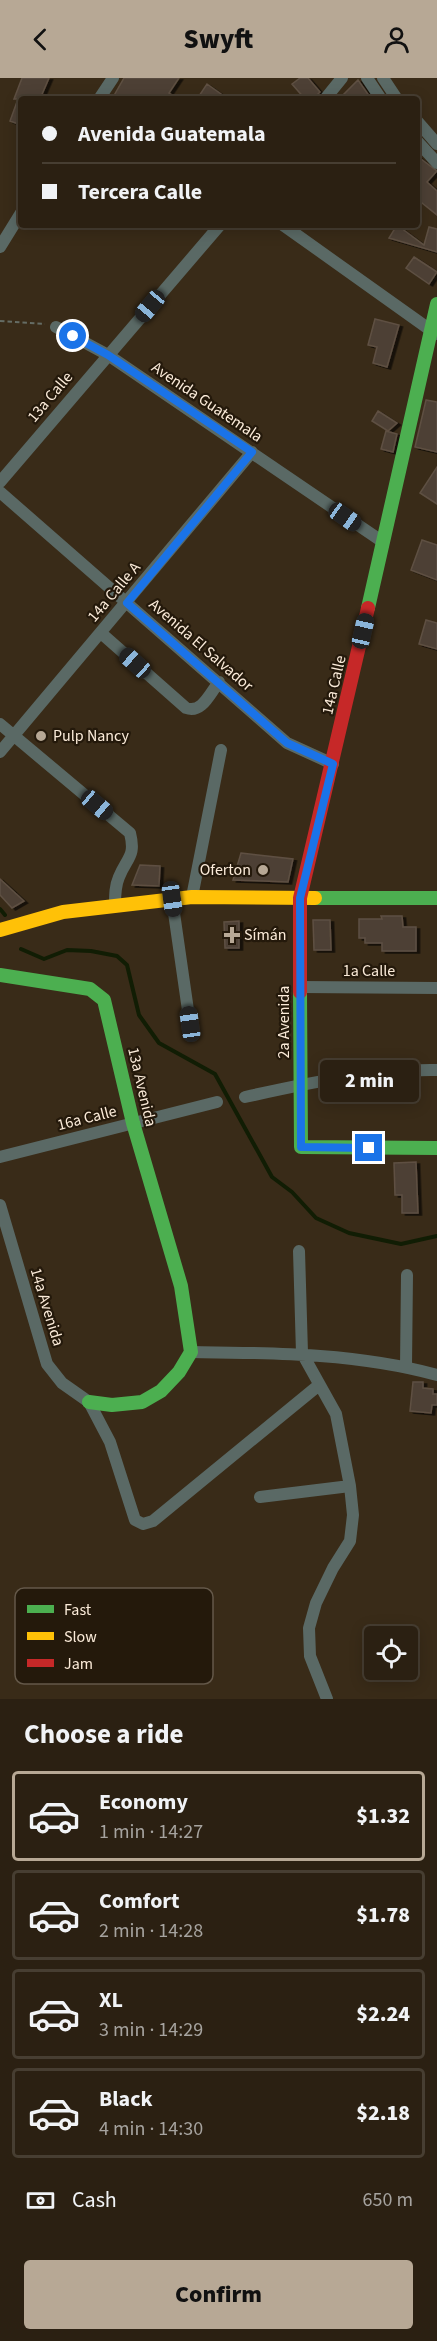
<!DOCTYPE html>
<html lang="en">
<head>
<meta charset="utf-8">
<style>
  :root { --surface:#2b2012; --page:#33281b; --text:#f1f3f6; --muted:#a6a39f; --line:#473e32; --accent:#b7a895 }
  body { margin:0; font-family:"Source Sans 3",sans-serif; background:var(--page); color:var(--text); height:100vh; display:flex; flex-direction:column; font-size:22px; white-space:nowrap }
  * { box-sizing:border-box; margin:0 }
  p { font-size:20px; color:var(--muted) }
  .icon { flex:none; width:33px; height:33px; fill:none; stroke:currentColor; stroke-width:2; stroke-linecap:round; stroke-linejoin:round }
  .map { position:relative; height:1621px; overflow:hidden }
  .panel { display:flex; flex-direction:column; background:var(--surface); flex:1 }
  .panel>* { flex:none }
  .top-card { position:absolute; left:18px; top:18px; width:402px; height:132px; border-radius:6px; box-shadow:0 3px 15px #0003,0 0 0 2px var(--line); display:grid; align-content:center; height:132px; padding:0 24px; background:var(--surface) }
  .buttons { position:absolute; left:364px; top:1548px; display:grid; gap:12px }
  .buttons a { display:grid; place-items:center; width:54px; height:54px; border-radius:6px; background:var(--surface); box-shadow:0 3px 15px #0003,0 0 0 2px var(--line); font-size:30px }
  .end { position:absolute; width:27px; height:27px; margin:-14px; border:8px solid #1a73e8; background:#fff; box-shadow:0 0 0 3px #fff }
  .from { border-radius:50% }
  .bubble { position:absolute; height:42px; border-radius:6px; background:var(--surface); box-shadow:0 3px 15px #0003,0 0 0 2px var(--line); font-size:20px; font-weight:800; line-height:42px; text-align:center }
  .car { position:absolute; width:18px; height:36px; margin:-18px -9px; border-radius:8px; box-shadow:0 0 4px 2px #0007; background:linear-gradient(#222 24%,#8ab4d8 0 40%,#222 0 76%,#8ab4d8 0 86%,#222 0) }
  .top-card b { display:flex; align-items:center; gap:21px; height:57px; font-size:22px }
  .top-card b+b { border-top:2px solid var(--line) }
  .top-card i { width:15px; height:15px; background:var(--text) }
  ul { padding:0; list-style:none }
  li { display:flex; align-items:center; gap:18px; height:90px; margin:0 12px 9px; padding:0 12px; border:3px solid var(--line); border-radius:6px }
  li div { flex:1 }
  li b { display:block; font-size:22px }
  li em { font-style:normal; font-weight:800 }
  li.active { border-color:var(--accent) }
  li>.icon { width:54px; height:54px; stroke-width:1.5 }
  h2 { padding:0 24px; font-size:27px; line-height:72px }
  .pay { display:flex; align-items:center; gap:15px; height:66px; padding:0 24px; font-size:22px }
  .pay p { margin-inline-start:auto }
  .action { display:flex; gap:12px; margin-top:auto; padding:12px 24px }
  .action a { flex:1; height:69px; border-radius:6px; background:var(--accent); color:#111; font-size:24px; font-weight:800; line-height:69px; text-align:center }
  header { display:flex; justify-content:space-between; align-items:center; height:78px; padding:0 24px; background:var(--accent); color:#111; font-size:27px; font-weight:800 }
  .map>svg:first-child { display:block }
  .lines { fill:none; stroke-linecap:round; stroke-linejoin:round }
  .stream { stroke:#111d04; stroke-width:4 }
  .building { fill:#4e4135; stroke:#5e5043; stroke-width:1.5; filter:url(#shadow) }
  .path { stroke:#656c64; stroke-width:2; stroke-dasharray:4.5 3; stroke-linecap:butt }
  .street { stroke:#5a6965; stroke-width:12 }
  .fast { stroke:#4caf50; stroke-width:14 }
  .slow { stroke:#ffc107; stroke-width:14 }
  .jam { stroke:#c62828; stroke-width:14 }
  .route { stroke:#1a73e8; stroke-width:8 }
  .poi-dot { fill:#b7a895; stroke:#24190b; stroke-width:2 }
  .labels { text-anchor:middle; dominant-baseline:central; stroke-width:4.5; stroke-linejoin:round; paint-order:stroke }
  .street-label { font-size:16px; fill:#fbebd9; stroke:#24190b }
  .poi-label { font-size:16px; fill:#fbebd9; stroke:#24190b; text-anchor:start }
  .key { fill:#24190b; stroke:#645849; stroke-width:1.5 }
  .key-label { font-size:16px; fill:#fbebd9 }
</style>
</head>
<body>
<header><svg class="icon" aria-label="back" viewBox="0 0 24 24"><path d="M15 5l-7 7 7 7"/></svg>Swyft<svg class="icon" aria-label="person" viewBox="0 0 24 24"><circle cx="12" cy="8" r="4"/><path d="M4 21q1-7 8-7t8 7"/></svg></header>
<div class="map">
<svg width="437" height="1621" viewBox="0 0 437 1621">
  <defs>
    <filter id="shadow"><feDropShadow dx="3.5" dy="2" stdDeviation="0" flood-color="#0009"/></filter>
  </defs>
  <rect width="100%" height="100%" fill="#392b18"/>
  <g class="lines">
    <!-- stream -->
    <path class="stream" d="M0,831L5,837
      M21,871L44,881L67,872L91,873L117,878L127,887L139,937L159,965L215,996L272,1099L292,1114L316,1140L349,1155L401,1166L437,1158"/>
  </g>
  <!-- building -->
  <path class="building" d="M22,0H49L40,21H21V47L10,43L18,21H14Z
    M124,0H179L169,15L178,21H112Z
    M300,0H308L320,14L313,21H305L292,6Z
    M358,2L370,19L367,21H339Z
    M207,6L228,21H197Z
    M417,78L437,93L427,104L437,113V137L417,121Z
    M397,147L424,167L429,149L437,151V174L389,160Z
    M414,179L437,194L429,206L406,190Z
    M375,241L399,247L387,289L373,285L377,269L368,267Z
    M426,322L437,324V374L415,369Z
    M378,333L397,345L388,353L372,343Z
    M386,353L397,356L393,374L381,371Z
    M437,389V426L420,415Z
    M422,462L437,467V502L411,492Z
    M426,542L437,545V571L419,566Z
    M241,775L293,781L288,804L233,802Z
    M140,787L160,788L159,808L132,807Z
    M0,801L24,823L12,830L0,817Z
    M381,838H402L403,849H416V873H382V865H365V860H359V841H382Z
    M313,842H330L331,872H314Z
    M239,843V870H225L224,844Z
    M416,1084L418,1135H402V1117H395L394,1085Z
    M413,1304H423V1310L433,1311V1316H437V1327H432L431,1335L410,1333Z"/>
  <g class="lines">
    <!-- path -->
    <path class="path" d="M0,243L45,246"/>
    <!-- street -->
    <path class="street" d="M367,0L381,21
      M383,0L397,21
      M99,21L113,0
      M325,21L342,0
      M417,43L437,66
      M417,63L437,85
      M283,147L436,256
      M0,169L21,135
      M56,249L108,277L383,464
      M0,404L220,147
      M0,414L287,665L333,686
      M101,555L186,630C202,636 210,615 219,604
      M0,646L130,755C136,779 127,779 119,799C115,808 115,817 115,827
      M0,674L252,374
      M192,819L221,672
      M172,821L190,946
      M300,909L437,910
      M245,1019C308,1005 372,991 437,992
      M0,1079L217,1024
      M0,1127L47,1286L62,1305L89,1324L110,1364L135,1442L143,1446L153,1443L319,1307
      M299,1173L302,1275L336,1336L350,1408L353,1437L350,1463L333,1490L316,1525L309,1550L310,1578L327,1621
      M191,1274C273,1275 357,1275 437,1297
      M406,1288L407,1197
      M260,1419L350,1408"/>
    <!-- fast -->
    <path class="fast" d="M368,530L437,226
      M315,820H437
      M0,897L90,911L104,922L133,1045L181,1208L191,1274L179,1294L161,1313L142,1324L112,1327L89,1324
      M300,914L301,1069L437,1070"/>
    <!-- slow -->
    <path class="slow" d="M0,852L63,834L192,819L315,820"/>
    <!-- jam -->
    <path class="jam" d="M300,914V820L368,530"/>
  </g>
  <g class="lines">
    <!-- route -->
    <path class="route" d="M73,258L108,277L252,374L127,525L287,665L333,686L300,820L301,1069L369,1070"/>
  </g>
  <!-- markers -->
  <g class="poi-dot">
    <circle cx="41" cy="658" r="6"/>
    <circle cx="263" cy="792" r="6"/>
    <path d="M229 848h6v6h6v6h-6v6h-6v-6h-6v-6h6z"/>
  </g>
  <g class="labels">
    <!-- street labels -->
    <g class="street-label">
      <text transform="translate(50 319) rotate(-50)">13a Calle</text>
      <text transform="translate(207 324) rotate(34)">Avenida Guatemala</text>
      <text transform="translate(114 514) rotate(-50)">14a Calle A</text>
      <text transform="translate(201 567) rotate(41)">Avenida El Salvador</text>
      <text transform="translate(334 607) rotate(-77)">14a Calle</text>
      <text x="369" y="893">1a Calle</text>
      <text transform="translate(284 944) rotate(-90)">2a Avenida</text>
      <text transform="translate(142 1009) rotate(77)">13a Avenida</text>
      <text transform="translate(87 1040) rotate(-14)">16a Calle</text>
      <text transform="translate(47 1229) rotate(73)">14a Avenida</text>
    </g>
    <!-- poi labels -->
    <g class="poi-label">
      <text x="53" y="658">Pulp Nancy</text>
      <text x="251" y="792" text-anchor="end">Oferton</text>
      <text x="244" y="857">Símán</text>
    </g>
  </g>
  <!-- legend -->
  <rect x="15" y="1510" width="198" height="96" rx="9" class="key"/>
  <rect x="27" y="1527" width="27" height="8" fill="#4caf50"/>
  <rect x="27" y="1554" width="27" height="8" fill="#ffc107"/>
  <rect x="27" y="1581" width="27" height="8" fill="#c62828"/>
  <g class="key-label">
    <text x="64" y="1537">Fast</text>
    <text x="64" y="1564">Slow</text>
    <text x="64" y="1591">Jam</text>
  </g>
</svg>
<div class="buttons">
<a><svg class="icon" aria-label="locate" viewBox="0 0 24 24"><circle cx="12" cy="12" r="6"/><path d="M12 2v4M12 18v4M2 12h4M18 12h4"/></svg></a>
</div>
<i class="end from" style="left:73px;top:258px"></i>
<i class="end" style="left:369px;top:1070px"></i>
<div class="bubble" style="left:320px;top:982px;width:99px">2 min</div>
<i class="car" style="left:150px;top:228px;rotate:220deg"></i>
<i class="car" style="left:345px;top:439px;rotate:125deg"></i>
<i class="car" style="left:363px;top:553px;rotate:13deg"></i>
<i class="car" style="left:135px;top:585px;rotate:312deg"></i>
<i class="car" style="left:97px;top:727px;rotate:130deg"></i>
<i class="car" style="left:172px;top:821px;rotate:172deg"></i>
<i class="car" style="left:190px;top:946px;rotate:352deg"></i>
<div class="top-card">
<b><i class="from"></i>Avenida Guatemala</b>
<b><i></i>Tercera Calle</b>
</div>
</div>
<section class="panel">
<h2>Choose a ride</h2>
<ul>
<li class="active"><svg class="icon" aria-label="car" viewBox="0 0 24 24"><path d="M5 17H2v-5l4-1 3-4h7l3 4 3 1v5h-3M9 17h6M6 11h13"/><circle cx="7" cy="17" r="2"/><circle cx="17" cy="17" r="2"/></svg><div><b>Economy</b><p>1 min · 14:27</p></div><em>$1.32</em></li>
<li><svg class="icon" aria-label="car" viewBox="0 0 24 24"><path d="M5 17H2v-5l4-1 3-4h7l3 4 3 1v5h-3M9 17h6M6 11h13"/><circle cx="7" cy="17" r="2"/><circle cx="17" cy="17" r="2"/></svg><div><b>Comfort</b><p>2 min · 14:28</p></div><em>$1.78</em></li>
<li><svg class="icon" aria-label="car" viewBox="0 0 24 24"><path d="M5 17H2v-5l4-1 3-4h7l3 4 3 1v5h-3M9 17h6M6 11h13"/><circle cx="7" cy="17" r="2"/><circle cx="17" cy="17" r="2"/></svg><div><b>XL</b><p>3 min · 14:29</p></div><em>$2.24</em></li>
<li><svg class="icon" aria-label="car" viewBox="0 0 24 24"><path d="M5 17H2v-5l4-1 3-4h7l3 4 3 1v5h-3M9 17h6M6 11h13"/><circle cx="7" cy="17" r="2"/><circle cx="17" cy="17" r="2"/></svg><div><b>Black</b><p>4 min · 14:30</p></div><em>$2.18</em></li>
</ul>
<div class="pay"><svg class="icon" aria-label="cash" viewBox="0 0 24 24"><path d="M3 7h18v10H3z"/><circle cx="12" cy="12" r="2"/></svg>Cash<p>650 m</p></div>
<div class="action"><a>Confirm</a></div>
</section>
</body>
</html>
